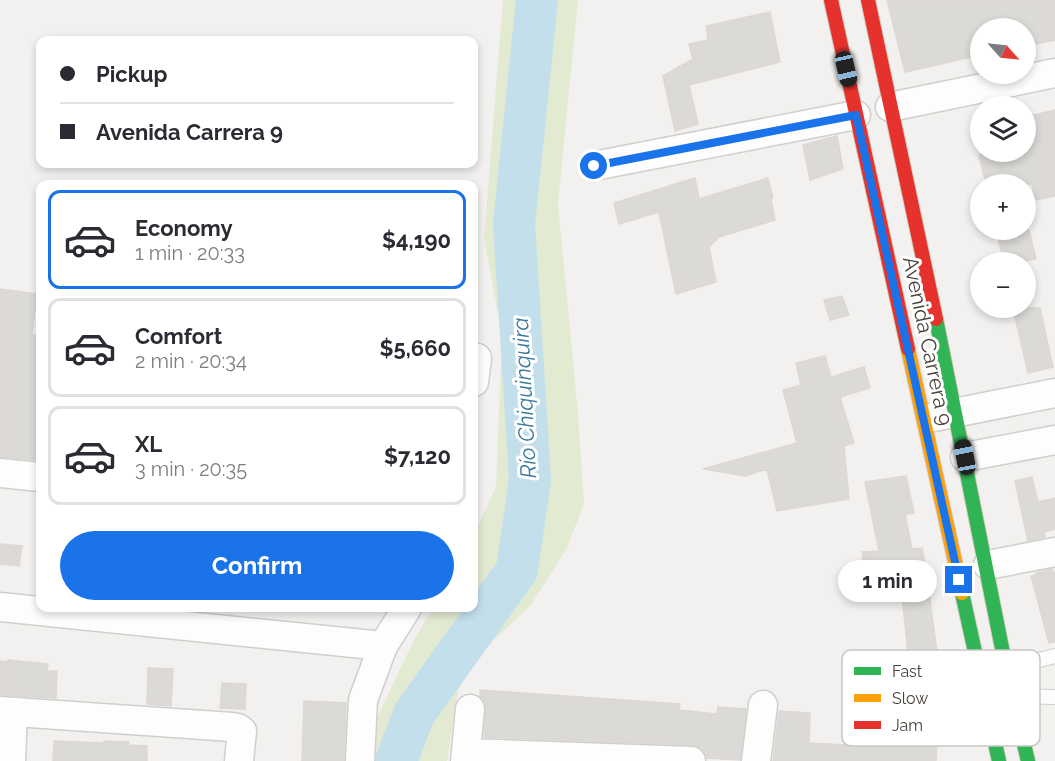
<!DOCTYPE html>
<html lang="en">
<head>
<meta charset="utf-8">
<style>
  :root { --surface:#fff; --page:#f7f7f7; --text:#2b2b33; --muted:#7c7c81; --line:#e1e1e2; --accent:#1a73e8 }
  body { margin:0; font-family:Raleway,sans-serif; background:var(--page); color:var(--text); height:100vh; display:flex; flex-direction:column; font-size:22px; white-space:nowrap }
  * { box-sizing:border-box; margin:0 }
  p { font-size:20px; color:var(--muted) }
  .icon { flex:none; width:33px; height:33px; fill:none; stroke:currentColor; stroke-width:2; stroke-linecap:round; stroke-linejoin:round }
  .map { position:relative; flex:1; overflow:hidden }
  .drawer { position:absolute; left:36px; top:180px; width:442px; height:432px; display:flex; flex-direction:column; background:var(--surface); border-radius:12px; box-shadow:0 3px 9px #0003 }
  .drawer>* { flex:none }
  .guide { position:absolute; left:36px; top:36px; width:442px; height:132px; border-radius:12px; box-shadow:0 3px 9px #0003; display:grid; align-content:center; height:132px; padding:0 24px; background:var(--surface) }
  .needle { width:39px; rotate:117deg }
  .tools { position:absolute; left:970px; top:18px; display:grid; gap:12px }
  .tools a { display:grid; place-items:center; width:66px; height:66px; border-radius:50%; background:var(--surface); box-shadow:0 3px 9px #0003; font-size:30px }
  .end { position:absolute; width:27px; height:27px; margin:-14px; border:8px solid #1a73e8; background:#fff; box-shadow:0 0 0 3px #fff }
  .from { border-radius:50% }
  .bubble { position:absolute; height:42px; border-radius:21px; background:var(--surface); box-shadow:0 3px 9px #0003; font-size:20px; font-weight:700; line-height:42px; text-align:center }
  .car { position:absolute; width:18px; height:36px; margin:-18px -9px; border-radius:8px; box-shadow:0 0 4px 2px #0007; background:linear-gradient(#222 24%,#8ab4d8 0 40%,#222 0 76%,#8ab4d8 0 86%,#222 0) }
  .guide b { display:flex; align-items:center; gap:21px; height:57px; font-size:22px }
  .guide b+b { border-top:2px solid var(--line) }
  .guide i { width:15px; height:15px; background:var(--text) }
  ul { padding:10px 0 0; list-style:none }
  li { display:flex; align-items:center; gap:18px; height:99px; margin:0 12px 9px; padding:0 12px; border:3px solid var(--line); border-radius:12px }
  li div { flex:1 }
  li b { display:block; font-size:22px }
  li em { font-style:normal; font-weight:700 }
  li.current { border-color:var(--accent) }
  li>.icon { width:54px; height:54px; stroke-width:1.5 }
  .primary-button { display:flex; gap:12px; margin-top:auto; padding:12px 24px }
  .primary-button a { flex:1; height:69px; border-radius:36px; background:var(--accent); color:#fff; font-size:24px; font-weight:700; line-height:69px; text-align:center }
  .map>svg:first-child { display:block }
  .green { fill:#e2ead2 }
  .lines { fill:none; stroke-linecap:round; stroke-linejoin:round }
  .river { stroke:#c4dfec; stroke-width:42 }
  .building { fill:#dcdad7; stroke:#dbd8d5; stroke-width:1.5 }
  .lane-casing { stroke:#d1cfcc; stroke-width:16 }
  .street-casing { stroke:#d1cfcc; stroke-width:31 }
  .fast-casing { stroke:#d3cbbf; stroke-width:16 }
  .slow-casing { stroke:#d3cbbf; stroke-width:16 }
  .jam-casing { stroke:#d3cbbf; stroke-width:16 }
  .lane { stroke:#fdfdfd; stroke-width:14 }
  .street { stroke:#fdfdfd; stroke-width:28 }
  .fast { stroke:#30b455; stroke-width:14 }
  .slow { stroke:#ff9f0a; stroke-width:14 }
  .jam { stroke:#e5322d; stroke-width:14 }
  .route { stroke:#1a73e8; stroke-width:8 }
  .labels { text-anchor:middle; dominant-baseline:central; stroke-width:6; stroke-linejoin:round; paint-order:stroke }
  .street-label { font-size:21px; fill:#49423b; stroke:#fff }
  .water-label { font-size:22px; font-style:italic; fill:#3a7a9c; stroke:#fff }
  .key { fill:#fff; stroke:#c8c6c4; stroke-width:1.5 }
  .key-label { font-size:16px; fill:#49423b }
</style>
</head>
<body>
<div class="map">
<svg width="1055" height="761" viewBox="0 0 1055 761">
  <rect width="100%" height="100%" fill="#f3f1ef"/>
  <!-- green -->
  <path class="green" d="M503,0H578L558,204L578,414L584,504L566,550L530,606L480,653L458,690L447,761H375L378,716L413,642L433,608H474V534L496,487L502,336L484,238Z"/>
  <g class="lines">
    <!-- river -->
    <path class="river" d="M396,761L414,714L517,570L530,480L514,224L537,0"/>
  </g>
  <!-- building -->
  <path class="building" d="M887,0H1055V40L1026,46V28H981V55L905,72Z
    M770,12L780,62L689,85L698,124L675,131L663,76L693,59L689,44L708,40L706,26Z
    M1055,110V196L1035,200L1032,184H986L979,155L991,152H1026V117Z
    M837,136L843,169L810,180L803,145Z
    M695,178L699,199L768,178L773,198L771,199L775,220L719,237L709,247L716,282L676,294L659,212L619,224L614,203Z
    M996,230H1029L1036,259L1020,262H1004Z
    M0,289L37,294L32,335L40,336V460L0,457Z
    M842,296L849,315L830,320L824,300Z
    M1013,308H1040L1053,367L1028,373Z
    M825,356L831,377L864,367L870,388L840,397L854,443L844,446L849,499L777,511L767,469L745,476L703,469L797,443L783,390L801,385L796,363Z
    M906,476L914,513L905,514L912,549L922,548L931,592H929L937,653H947L956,719L938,718L936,761H773L779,711L810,713L809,743L846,745L847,700L899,705L891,655L908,654L901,586L865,578L862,552L879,551L865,482Z
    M1032,477L1038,502L1055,498V529L1044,532L1045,537L1028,541L1015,481Z
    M0,544L22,546L19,566L0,564Z
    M1052,569L1053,572H1055V642L1049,643L1031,576L1037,575L1036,573Z
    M8,660L48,664L47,671H57L56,698L0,695V661L8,662Z
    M148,668L173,669L171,706L147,704Z
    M222,683L246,684L245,709L220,708Z
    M480,690L680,704L679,710L717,714L718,707L746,709L740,760L707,758L705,753L700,747L692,745L484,737L486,710L485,703L480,696Z
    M304,701L346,703L344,761H302Z
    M54,741L104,743V741L129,742L128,745L147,746V761H53Z"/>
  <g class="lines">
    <defs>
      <path id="lane" d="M1006,668L1055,656
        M1011,696L1055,697"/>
      <path id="street" d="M890,107L1055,73
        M594,166L856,115
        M474,382L477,358
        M934,417L1055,393
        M965,457L1055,440
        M0,473L40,477
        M988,565L1055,552
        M0,607L383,646
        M0,711L232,727L238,728L242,731L239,761
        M466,753L691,761
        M11,761L13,712
        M360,761L363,700L383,646L407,608
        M465,761L470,709
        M756,761L763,705"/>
      <path id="fast" d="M936,319L1006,668L1028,761
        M962,593L999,761"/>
      <path id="slow" d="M908,349L962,593"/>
      <path id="jam" d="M831,0L908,349
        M868,0L936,319"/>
    </defs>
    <!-- lane casing -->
    <use href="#lane" class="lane-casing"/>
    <!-- street casing -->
    <use href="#street" class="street-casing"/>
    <!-- fast casing -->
    <use href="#fast" class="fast-casing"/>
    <!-- slow casing -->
    <use href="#slow" class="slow-casing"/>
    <!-- jam casing -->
    <use href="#jam" class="jam-casing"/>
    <!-- lane -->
    <use href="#lane" class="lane"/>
    <!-- street -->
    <use href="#street" class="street"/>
    <!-- fast -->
    <use href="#fast" class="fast"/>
    <!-- slow -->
    <use href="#slow" class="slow"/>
    <!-- jam -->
    <use href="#jam" class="jam"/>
  </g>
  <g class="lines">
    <!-- route -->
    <path class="route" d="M594,166L856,115L959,580"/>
  </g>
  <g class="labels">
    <!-- street labels -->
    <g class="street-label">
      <text transform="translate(928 341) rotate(78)">Avenida Carrera 9</text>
    </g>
    <!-- water labels -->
    <g class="water-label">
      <text transform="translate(524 398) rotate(-93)">Río Chiquinquira</text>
    </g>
  </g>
  <!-- legend -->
  <rect x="842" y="650" width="198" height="96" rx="9" class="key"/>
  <rect x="854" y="667" width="27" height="8" fill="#30b455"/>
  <rect x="854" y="694" width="27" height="8" fill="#ff9f0a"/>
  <rect x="854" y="721" width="27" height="8" fill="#e5322d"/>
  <g class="key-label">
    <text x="892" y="677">Fast</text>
    <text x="892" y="704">Slow</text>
    <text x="892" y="731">Jam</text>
  </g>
</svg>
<div class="tools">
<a><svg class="needle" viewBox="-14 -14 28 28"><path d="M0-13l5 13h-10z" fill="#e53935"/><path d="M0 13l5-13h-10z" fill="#7c7c81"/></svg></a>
<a><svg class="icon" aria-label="layers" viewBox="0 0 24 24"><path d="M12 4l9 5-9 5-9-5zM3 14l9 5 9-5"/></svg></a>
<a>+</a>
<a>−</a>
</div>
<i class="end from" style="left:594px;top:166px"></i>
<i class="end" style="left:959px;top:580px"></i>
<div class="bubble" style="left:838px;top:560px;width:99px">1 min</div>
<i class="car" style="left:846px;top:69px;rotate:167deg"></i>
<i class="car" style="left:965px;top:457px;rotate:349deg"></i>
<div class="guide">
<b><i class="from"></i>Pickup</b>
<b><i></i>Avenida Carrera 9</b>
</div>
<section class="drawer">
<ul>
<li class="current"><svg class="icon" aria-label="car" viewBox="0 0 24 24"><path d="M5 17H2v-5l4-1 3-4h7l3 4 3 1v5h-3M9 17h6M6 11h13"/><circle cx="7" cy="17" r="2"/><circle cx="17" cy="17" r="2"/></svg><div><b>Economy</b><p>1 min · 20:33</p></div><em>$4,190</em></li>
<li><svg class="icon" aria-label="car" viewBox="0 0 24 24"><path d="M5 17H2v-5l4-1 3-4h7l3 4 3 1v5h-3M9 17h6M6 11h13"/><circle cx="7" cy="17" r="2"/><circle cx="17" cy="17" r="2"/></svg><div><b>Comfort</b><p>2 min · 20:34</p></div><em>$5,660</em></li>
<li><svg class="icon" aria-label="car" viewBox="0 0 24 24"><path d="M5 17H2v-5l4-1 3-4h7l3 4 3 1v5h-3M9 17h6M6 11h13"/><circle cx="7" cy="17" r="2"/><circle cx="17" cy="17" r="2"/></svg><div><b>XL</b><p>3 min · 20:35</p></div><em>$7,120</em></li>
</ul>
<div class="primary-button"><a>Confirm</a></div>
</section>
</div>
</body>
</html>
